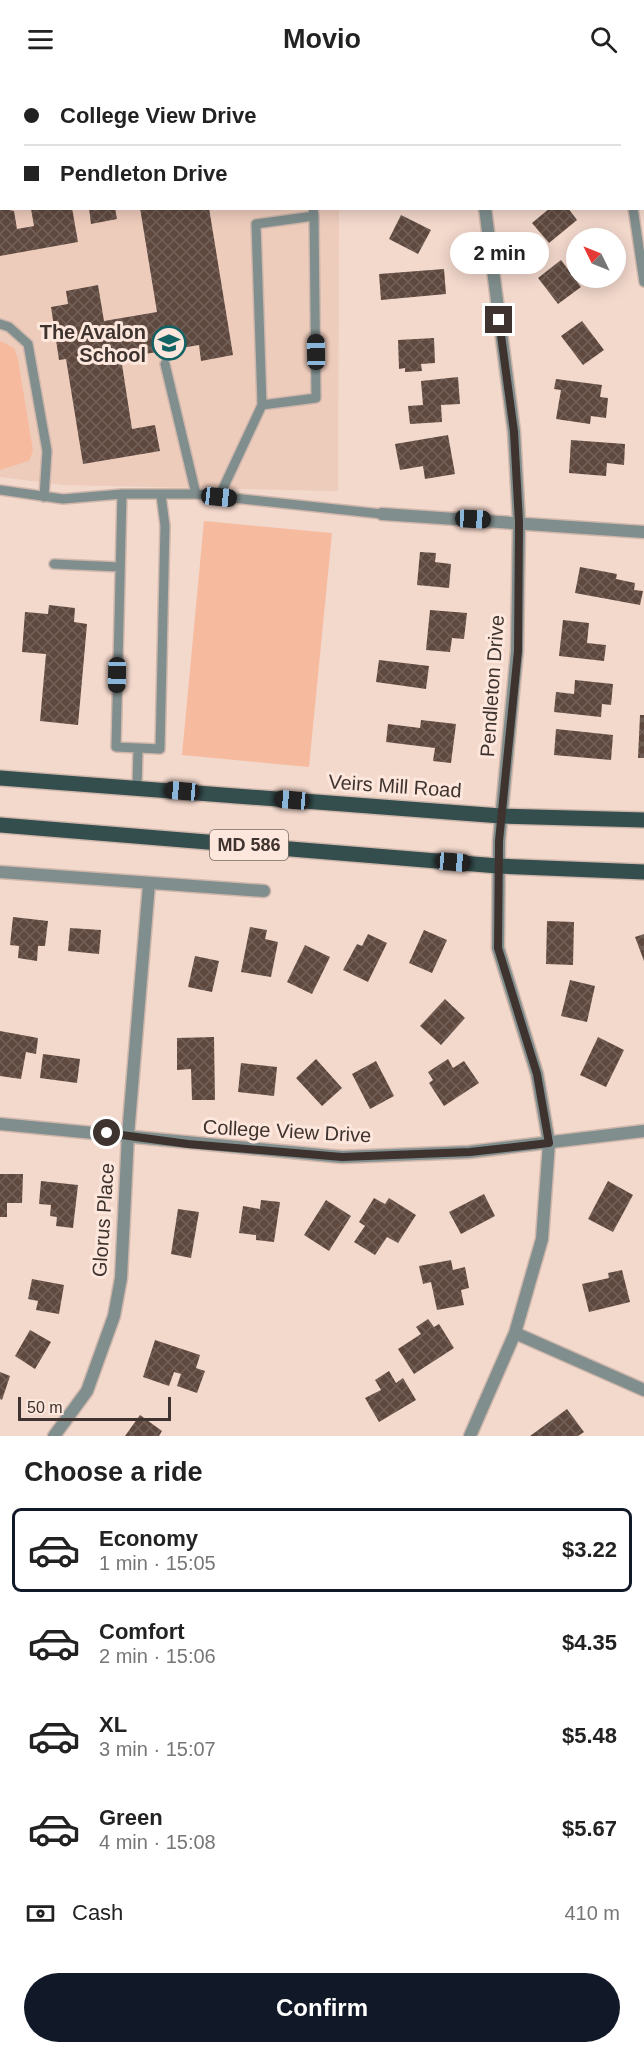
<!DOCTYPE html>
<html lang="en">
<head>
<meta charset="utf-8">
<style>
  :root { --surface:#fff; --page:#f6f6f6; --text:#222; --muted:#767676; --line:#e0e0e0; --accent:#111827 }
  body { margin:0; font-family:Arial,sans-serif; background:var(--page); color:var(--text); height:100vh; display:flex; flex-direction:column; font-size:22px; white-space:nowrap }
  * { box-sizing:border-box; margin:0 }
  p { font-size:20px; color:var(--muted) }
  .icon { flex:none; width:33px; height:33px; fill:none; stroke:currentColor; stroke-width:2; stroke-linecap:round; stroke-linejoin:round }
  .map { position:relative; height:1358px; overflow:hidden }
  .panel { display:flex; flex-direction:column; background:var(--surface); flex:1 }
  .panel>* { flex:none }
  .top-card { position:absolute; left:0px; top:0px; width:645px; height:132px; box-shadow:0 3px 15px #0003; display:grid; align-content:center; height:132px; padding:0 24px; background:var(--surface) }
  .needle { width:39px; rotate:313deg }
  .tools { position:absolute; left:566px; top:150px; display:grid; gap:12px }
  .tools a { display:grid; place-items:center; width:60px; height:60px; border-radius:50%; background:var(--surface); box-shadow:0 3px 15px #0003; font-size:30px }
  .scale { position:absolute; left:18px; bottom:15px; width:153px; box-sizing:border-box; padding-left:6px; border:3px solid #3e332e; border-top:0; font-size:16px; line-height:21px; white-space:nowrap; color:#3e332e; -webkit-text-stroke:4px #fde7dc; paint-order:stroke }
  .end { position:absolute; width:27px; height:27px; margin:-14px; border:8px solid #3e332e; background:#fff; box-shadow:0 0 0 3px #fff }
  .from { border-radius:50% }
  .bubble { position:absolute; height:42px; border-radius:21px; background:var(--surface); box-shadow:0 3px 15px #0003; font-size:20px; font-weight:700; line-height:42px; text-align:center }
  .car { position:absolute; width:18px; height:36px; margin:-18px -9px; border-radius:8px; box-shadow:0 0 4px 2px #0007; background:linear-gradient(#222 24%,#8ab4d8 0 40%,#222 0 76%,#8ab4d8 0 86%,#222 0) }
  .top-card b { display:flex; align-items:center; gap:21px; height:57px; font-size:22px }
  .top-card b+b { border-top:2px solid var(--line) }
  .top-card i { width:15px; height:15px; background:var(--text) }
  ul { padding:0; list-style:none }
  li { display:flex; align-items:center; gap:18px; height:84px; margin:0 12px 9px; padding:0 12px; border:3px solid transparent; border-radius:9px }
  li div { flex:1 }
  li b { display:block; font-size:22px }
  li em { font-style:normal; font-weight:700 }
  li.on { border-color:var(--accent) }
  li>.icon { width:54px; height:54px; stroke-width:1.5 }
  h2 { padding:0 24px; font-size:27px; line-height:72px }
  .pay { display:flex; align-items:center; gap:15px; height:66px; padding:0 24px; font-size:22px }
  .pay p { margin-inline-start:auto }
  .button { display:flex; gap:12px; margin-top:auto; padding:12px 24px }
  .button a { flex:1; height:69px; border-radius:36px; background:var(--accent); color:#fff; font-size:24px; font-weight:700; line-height:69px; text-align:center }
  header { display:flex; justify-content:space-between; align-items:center; height:78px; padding:0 24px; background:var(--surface); font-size:27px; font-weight:700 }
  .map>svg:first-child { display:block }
  .built { fill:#eeccbc }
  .green { fill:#f6bb9f }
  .forest { fill:url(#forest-firs) }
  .building { fill:url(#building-cross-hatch) }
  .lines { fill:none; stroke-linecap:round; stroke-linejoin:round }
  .service-casing { stroke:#cfb7ac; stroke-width:12 }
  .minor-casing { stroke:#cfb7ac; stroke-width:15 }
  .primary-casing { stroke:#cfb7ac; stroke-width:18 }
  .service { stroke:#818e8e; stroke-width:9 }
  .minor { stroke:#818e8e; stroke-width:12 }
  .primary { stroke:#344d4d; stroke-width:15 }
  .route { stroke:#3e332e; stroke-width:8 }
  .labels { text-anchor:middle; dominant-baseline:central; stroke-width:6; stroke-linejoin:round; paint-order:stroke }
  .shield { fill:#fde7dc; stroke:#776962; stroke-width:1.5 }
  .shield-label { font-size:18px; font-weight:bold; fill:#3e332e }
  .poi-label { font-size:20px; font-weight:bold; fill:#3e332e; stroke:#fde7dc; text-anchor:end }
  .street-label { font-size:20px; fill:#3e332e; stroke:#fde7dc }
</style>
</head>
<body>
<header><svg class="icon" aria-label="menu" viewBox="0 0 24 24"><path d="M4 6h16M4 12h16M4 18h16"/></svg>Movio<svg class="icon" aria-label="search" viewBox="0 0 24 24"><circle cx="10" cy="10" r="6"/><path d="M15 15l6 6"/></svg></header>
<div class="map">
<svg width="644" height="1358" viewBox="0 0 644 1358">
  <defs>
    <pattern id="forest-firs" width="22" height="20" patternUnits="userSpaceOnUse" patternTransform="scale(1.5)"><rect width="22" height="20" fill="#e79873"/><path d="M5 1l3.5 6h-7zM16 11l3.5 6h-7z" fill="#bd7d5f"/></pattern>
    <pattern id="building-cross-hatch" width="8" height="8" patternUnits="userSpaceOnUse" patternTransform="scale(1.5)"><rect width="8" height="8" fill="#5f493f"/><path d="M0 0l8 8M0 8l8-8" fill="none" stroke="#736159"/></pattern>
  </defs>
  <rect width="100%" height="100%" fill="#f3d8cc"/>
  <!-- built -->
  <path class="built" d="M0,56L2,130L339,131L338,413L63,407L0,399Z"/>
  <!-- green -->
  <path class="green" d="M0,263L14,270L18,281L33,373L29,383L0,392Z
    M204,443L332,455L309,689L182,677Z"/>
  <!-- forest -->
  <path class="forest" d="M51,0H608L52,2Z"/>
  <!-- building -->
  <path class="building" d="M0,130L14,133L17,151L34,148L31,131L72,130L78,164L0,178Z
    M89,130H115L117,141L91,146Z
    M140,130H209L233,277L201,283L199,267L121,280L132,351L155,347L160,373L83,386L66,281L59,282L51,229L68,226L66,213L98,207L104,243L157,234Z
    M550,130H568L577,142L549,165L532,145Z
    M401,137L431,152L418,176L389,161Z
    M561,182L581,209L558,226L538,200Z
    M444,191L446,216L381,222L379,196Z
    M582,243L604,272L583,287L561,258Z
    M434,260L435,285L421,286L422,293L405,294V290L399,291L398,262Z
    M458,299L460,326L441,327L442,344L410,346L408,328L423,327L421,303Z
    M556,301L602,307L600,319L608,320L606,340L591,338L590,346L556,341L561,312L554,311Z
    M448,357L455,396L425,401L423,388L400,392L395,366Z
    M571,362L625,366L624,387L607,385L606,398L569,395Z
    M420,474L436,475L435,484L451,486L449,510L417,507Z
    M580,489L617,496L616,501L635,505L634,512L643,513L640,527L575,515Z
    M49,527L75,530L74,544L87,546L78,647L40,643L46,576L22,574L25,534L48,536Z
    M430,532L467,535L464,561L452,560L450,574L426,572Z
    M563,542L589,545L587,565L606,567L604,583L559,578Z
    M379,582L429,588L426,611L376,604Z
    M575,602L613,606L611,627L602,626L601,639L554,634L556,614L574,616Z
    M640,637H644V680H638Z
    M421,642L456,646L451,685L433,683L435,670L386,664L388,646L420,650Z
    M556,651L613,657L611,682L554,677Z
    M13,839L48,843L45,868H38L37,883L18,880L19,868L10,867Z
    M547,843L574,844L573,887L546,886Z
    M250,849L267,852L265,861L278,864L271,899L241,894Z
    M70,850L101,852L99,876L68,873Z
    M424,852L447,862L432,895L409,885Z
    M368,856L387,865L368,904L343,892L357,866L362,868Z
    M644,856V883L635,859Z
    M305,867L330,879L312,916L287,904Z
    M195,878L219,883L212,914L188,909Z
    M570,902L595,908L587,944L561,938Z
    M445,921L465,940L441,967L420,948Z
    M0,953L38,960L36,976L26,974L21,1001L0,998Z
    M214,959L215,1022H192L191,991L177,992V960Z
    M598,959L624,972L606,1009L580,997Z
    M43,976L80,981L77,1005L40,1000Z
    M316,981L342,1010L322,1028L296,1000Z
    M448,981L453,990L464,983L479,1005L444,1028L429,1005L433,1002L428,994Z
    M376,983L394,1018L370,1031L352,996Z
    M241,985L277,989L274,1018L238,1014Z
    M0,1096H23L22,1125H7V1139H0Z
    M41,1103L78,1107L73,1150L56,1148L57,1139L50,1138L51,1127L39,1126Z
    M608,1103L633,1117L613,1154L588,1141Z
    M484,1116L495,1138L461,1156L449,1134Z
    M374,1120L385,1126L389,1120L416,1137L398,1165L387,1159L375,1177L354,1164L365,1148L359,1144Z
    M261,1122L280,1124L274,1164L256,1162V1157L239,1155L243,1128L260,1131Z
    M326,1122L351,1138L329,1173L304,1157Z
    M178,1131L199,1134L191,1180L171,1176Z
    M451,1182L453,1192L465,1189L469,1210L461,1212L464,1227L437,1232L431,1204L423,1206L419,1188Z
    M622,1192L630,1224L589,1234L582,1206L609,1200L608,1195Z
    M32,1201L64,1207L59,1236L36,1232L38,1223L28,1221Z
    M428,1241L434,1249L439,1246L454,1270L414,1296L398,1271L421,1256L416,1249Z
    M30,1252L51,1264L35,1291L15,1278Z
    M155,1262L200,1277L196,1290L205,1293L197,1315L177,1308L181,1296L174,1294L169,1308L143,1299Z
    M389,1293L396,1305L403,1300L416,1322L379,1344L365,1320L381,1312L375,1302Z
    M0,1294L10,1298L2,1322L0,1321Z
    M567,1331L584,1354L578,1358H530Z
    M140,1337L162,1353L159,1358H125Z"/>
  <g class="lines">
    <defs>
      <path id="service" d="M625,2L626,0
        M0,66H2
        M633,130L644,204
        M0,246L9,249L28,266L47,373L44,419
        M165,286L196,416
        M262,327L316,320L314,138
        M0,412L63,421L122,416H196L382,436
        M122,416L116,669L138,670
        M219,419L262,327L256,146L314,138L313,130
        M54,486L120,489
        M137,710L138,670L160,671L165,448L161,417"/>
      <path id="minor" d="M382,436L644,454
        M0,794L264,813
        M0,1046L342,1079L469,1074L644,1053
        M515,1255L644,1312
        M54,1358L87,1313L114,1238L121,1200L128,1057L149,806
        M470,1358L515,1255L542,1161L549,1065L537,996L498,870L499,763L517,573L519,444L514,354L485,130"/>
      <path id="primary" d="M0,700L501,738L644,742
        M0,747L498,788L644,794"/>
    </defs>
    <!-- service casing -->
    <use href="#service" class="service-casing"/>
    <!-- minor casing -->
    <use href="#minor" class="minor-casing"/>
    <!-- primary casing -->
    <use href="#primary" class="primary-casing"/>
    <!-- service -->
    <use href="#service" class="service"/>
    <!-- minor -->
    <use href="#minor" class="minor"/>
    <!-- primary -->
    <use href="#primary" class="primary"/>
  </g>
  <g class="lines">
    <!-- route -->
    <path class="route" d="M107,1055L188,1066L342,1079L470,1074L549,1065L537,996L498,870L499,763L518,573L519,444L514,354L499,242"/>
  </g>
  <!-- icons -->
  <defs>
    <symbol id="school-ring" viewBox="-11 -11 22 22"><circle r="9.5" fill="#fde7dc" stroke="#136365" stroke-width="1.5"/><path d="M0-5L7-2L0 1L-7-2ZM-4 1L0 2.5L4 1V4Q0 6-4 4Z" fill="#136365"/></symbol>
  </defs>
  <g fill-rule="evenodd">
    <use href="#school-ring" x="150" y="246" width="38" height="38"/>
  </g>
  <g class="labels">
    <!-- shield labels -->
    <rect class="shield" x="210" y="752" width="78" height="30" rx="4.5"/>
    <g class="shield-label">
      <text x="249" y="767">MD 586</text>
    </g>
    <!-- poi labels -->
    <g class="poi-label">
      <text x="146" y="254">The Avalon<tspan x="146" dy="23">School</tspan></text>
    </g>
    <!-- street labels -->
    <g class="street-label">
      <text transform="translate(492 608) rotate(-86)">Pendleton Drive</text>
      <text transform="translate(395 708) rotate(4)">Veirs Mill Road</text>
      <text transform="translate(287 1053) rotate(3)">College View Drive</text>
      <text transform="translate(103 1142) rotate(-86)">Glorus Place</text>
    </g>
  </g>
</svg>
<div class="tools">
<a><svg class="needle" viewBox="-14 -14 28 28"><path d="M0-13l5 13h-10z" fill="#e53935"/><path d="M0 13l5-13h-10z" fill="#767676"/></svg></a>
</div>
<div class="scale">50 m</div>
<i class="end from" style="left:107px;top:1055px"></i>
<i class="end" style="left:499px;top:242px"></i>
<div class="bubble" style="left:450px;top:154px;width:99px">2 min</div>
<i class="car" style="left:316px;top:274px;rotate:359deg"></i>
<i class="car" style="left:219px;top:419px;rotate:96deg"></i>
<i class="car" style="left:473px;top:441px;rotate:93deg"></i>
<i class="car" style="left:117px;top:597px;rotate:181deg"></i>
<i class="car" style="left:182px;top:713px;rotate:275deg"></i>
<i class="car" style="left:292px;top:722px;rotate:275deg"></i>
<i class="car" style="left:453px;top:784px;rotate:95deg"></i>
<div class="top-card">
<b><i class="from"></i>College View Drive</b>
<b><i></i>Pendleton Drive</b>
</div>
</div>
<section class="panel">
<h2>Choose a ride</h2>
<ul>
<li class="on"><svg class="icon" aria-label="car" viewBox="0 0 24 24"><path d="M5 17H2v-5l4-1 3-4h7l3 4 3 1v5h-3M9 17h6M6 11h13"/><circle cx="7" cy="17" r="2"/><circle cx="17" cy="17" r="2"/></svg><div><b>Economy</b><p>1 min · 15:05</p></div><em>$3.22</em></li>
<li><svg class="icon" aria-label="car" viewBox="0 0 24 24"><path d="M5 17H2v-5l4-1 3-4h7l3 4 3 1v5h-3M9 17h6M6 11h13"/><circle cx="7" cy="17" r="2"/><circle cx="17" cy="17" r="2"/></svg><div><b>Comfort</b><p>2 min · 15:06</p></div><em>$4.35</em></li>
<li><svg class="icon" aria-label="car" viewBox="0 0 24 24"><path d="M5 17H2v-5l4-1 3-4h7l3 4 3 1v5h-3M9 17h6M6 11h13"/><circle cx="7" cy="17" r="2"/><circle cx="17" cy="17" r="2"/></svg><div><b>XL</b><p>3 min · 15:07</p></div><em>$5.48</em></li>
<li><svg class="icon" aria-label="car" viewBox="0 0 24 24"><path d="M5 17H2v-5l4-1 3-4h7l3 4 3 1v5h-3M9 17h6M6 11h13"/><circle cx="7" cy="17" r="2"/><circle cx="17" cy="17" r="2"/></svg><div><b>Green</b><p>4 min · 15:08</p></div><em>$5.67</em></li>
</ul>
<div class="pay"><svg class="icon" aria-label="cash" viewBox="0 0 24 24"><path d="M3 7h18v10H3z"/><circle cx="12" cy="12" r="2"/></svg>Cash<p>410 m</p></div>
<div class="button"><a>Confirm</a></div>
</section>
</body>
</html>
